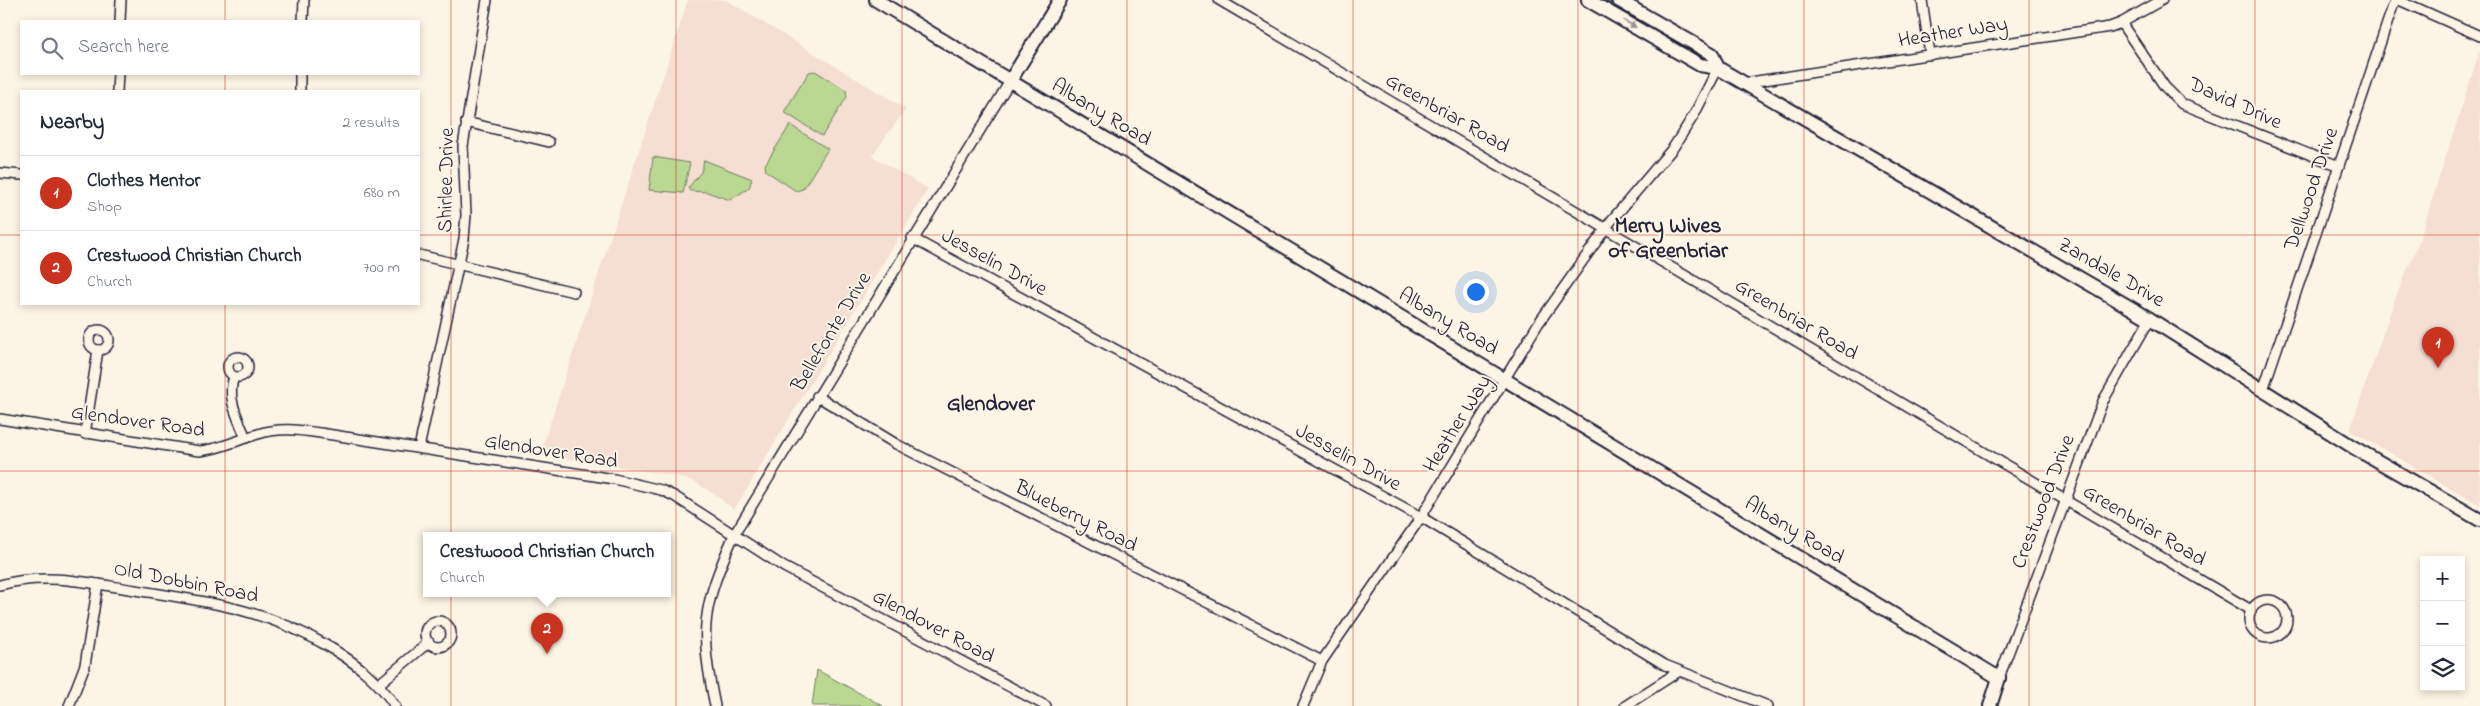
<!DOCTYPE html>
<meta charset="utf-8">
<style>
:root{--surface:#fff;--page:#f2f2f3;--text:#1f2937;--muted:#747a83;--line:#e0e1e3;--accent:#c8321e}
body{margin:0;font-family:"Indie Flower",sans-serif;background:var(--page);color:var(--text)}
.controls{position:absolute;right:15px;bottom:15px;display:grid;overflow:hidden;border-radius:0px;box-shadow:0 2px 8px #0003}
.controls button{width:45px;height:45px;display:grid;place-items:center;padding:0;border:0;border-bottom:1px solid var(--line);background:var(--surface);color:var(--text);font:25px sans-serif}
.you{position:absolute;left:1475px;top:291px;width:18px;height:18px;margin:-12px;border:4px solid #fff;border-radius:50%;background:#1a73e8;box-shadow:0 0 0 8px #1a73e833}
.badge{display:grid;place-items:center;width:32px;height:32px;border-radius:50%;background:var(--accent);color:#fff;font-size:16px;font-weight:700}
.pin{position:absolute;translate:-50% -41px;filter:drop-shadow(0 1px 2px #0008)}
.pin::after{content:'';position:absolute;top:26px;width:18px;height:15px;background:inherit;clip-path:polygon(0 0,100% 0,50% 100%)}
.popup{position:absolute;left:423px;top:532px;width:248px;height:65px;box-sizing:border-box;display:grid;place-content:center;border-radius:0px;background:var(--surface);filter:drop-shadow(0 1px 4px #0005);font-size:16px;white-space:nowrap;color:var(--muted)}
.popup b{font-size:19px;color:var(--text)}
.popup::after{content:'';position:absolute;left:50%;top:100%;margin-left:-10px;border:10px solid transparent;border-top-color:var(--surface)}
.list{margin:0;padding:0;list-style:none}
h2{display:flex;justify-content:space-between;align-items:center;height:65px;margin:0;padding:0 20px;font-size:21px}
h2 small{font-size:16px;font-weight:400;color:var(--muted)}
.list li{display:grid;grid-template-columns:32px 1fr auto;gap:15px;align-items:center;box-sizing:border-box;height:75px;padding:0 20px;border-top:1px solid var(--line)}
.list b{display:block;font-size:19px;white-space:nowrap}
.list p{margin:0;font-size:16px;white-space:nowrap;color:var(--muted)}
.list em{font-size:16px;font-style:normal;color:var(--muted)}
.icon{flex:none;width:28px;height:28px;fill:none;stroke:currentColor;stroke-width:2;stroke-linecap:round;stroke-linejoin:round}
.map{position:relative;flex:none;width:2480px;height:706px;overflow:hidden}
.search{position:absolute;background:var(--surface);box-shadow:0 2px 8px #0003;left:20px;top:20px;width:400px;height:55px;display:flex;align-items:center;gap:12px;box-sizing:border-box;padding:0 18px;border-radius:0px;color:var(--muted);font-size:19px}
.panel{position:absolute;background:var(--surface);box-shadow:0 2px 8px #0003;left:20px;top:90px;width:400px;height:215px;border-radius:0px}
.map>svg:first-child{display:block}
</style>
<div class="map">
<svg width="2480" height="706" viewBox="0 0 2480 706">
<rect width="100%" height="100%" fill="#fcf5e5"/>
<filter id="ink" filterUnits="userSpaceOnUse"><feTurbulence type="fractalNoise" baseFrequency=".02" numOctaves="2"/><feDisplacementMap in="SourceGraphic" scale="10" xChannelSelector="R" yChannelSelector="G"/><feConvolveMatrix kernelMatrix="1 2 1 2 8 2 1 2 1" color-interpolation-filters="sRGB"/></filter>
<g filter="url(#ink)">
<g fill="#f5ded2">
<path d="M 688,0 L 726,0 L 906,109 L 872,156 L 928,189 L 734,510 L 717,496 L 695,482 L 676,476 L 540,454 Z"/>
<path d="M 2480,50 L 2480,505 L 2350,430 L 2395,299 L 2417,247 Z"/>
</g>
<g fill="#bad891" stroke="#6e7d66">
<path d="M 815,71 L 846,90 L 847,97 L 822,136 L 784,112 L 809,72 Z"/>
<path d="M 790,125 L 828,149 L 803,189 L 796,191 L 766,171 L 765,165 Z"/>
<path d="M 653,157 L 690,163 L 683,193 L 649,190 Z"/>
<path d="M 704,160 L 752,179 L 749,188 L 730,200 L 707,192 L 690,191 L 688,188 L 701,172 Z"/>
<path d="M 817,670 L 883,706 L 812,706 Z"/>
</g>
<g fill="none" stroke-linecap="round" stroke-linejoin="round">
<path stroke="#638ca8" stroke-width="3" d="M 1605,0 L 1705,59"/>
<defs>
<g id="street">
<path d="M 1219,0 L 2251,610"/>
<path d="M 1922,0 L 1930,55"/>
<path d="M 2399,0 L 2480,36"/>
<path d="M 120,21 L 121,0"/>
<path d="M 303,21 L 304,0"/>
<path d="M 2121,23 L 2165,87 L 2182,104 L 2339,166"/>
<path d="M 1744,83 L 2110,27 L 2121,23 L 2162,0"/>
<path d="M 117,91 L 118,74"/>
<path d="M 300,91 L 300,74"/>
<path d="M 466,122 L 549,142"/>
<path d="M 0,173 L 21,175"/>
<path d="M 912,238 L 1421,517 L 1665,665 L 1768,706"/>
<path d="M 419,255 L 574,292"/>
<circle cx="99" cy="340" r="10"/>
<circle cx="238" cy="367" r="10"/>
<path d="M 234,377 C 226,398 238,418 246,438"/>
<path d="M 2263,390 L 2395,0"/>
<path d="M 817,396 L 896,444 L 1322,661"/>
<path d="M 0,419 L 199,451 C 221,449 237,440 258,434 C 279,427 299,430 320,433 L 614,479 L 661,490 L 674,496 L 784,567 L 1046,706"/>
<path d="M 85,434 L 98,350"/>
<path d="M 419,448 L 464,239 L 466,215 L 463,146 L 487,0"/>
<path d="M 0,585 C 46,572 89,583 135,590 C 209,602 266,609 331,648 C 357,664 378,680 395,706"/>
<circle cx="2268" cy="619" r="19"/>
<circle cx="438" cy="634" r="13"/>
<path d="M 1999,678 L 2103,401 L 2150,319"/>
<path d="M 379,684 L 429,642"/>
<path d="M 69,706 L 85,665 L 98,584"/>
<path d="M 715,706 C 699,628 702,608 734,535 L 1010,81"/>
<path d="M 1303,706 L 1322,661 L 1421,517 L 1538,324 L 1611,221 L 1673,148 L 1694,115 L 1718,68"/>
<path d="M 1625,706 L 1678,672"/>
</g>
<g id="secondary">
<path d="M 876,0 L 1999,678 L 1990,706"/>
<path d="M 1588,0 L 1700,65 L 1718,68 L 2150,319 L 2353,447 L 2480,520"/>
<path d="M 1618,0 L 1712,54 L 1718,68"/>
<path d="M 1010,81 L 1060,0"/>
</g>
</defs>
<use href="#street" stroke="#22223b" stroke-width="12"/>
<use href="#secondary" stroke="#22223b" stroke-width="16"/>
<use href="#street" stroke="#fcf5e5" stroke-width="9"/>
<use href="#secondary" stroke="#fcf5e5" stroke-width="12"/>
</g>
<defs><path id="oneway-solid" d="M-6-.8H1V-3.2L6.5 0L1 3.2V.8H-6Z" transform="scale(1.25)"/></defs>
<use fill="#9a9698" href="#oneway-solid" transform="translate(1630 24) rotate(30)"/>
</g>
<path fill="none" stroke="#c8321e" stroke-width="1" stroke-opacity="0.55" d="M 225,0 L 225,21M 451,0 L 451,706M 676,0 L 676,706M 902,0 L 902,706M 1127,0 L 1127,706M 1353,0 L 1353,706M 1578,0 L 1578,706M 1804,0 L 1804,706M 2029,0 L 2029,706M 2255,0 L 2255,706M 225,74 L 225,91M 0,235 L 21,235M 419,235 L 2480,235M 225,304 L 225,706M 0,471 L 2480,471"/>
<g text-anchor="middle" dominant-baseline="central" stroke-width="4" stroke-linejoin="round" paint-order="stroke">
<g font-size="21" fill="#22223b" stroke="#fcf5e5">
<text transform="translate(1953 33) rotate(-9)">Heather Way</text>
<text transform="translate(2235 104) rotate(24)">David Drive</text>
<text transform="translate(1101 113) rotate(31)">Albany Road</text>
<text transform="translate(1447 114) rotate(30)">Greenbriar Road</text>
<text transform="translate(447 180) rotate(-89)">Shirlee Drive</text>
<text transform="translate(2312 189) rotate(-71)">Dellwood Drive</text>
<text transform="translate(994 263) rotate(29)">Jesselin Drive</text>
<text transform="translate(2111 273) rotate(30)">Zandale Drive</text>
<text transform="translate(1796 320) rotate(31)">Greenbriar Road</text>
<text transform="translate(1448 322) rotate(31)">Albany Road</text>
<text transform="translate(832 332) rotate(-59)">Bellefonte Drive</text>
<text transform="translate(138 422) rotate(8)">Glendover Road</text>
<text transform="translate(1458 424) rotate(-58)">Heather Way</text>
<text transform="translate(551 452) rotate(9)">Glendover Road</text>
<text transform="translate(1348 458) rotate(29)">Jesselin Drive</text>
<text transform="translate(2044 502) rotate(-69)">Crestwood Drive</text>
<text transform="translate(1076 517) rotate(27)">Blueberry Road</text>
<text transform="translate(2144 526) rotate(31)">Greenbriar Road</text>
<text transform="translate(1794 531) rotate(31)">Albany Road</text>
<text transform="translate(186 583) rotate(11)">Old Dobbin Road</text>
<text transform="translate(933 627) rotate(28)">Glendover Road</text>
</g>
<g font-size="22" font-weight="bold" fill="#22223b" stroke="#fcf5e5">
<text x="1668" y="227">Merry Wives<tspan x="1668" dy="25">of Greenbriar</tspan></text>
<text x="991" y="405">Glendover</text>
</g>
</g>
</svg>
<div class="controls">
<button>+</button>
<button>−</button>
<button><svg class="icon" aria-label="layers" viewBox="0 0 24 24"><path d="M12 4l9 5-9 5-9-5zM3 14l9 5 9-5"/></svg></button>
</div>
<div class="you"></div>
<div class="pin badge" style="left:2438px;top:368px">1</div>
<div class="pin badge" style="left:547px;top:654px">2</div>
<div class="popup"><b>Crestwood Christian Church</b>Church</div>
<div class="search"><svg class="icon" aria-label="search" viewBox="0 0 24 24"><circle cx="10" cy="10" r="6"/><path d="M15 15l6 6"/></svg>Search here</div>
<section class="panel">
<h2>Nearby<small>2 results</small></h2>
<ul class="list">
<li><span class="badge">1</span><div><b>Clothes Mentor</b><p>Shop</p></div><em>680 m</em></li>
<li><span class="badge">2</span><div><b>Crestwood Christian Church</b><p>Church</p></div><em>700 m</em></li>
</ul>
</section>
</div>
